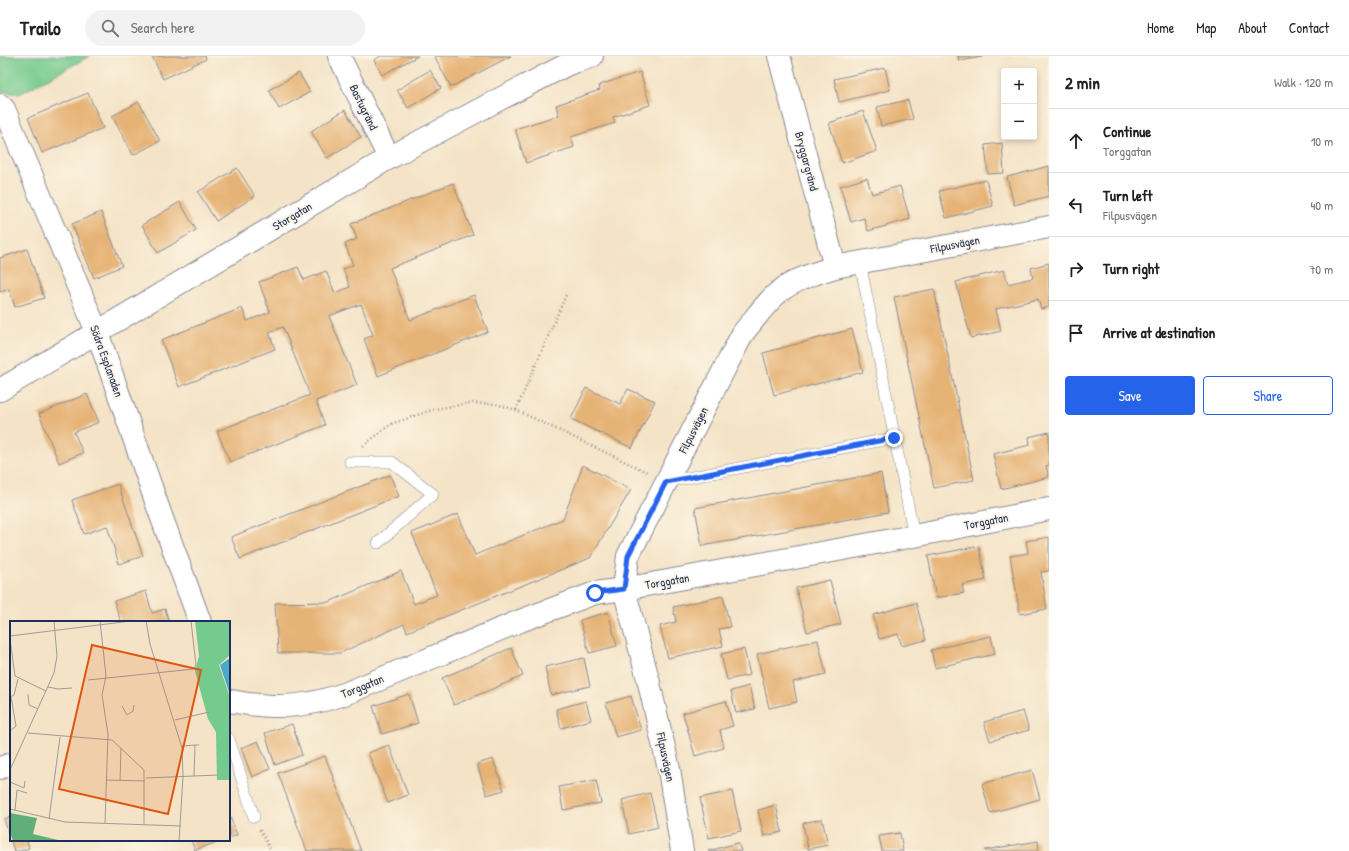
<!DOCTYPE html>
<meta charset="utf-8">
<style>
:root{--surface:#fff;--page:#f2f2f2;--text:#202124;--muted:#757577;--line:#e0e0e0;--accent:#2563eb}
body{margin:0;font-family:"Patrick Hand",sans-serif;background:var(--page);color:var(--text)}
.controls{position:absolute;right:12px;top:12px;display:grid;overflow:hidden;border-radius:4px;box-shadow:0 2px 6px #0003}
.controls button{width:36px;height:36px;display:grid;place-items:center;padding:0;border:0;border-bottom:1px solid var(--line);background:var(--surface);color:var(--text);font:20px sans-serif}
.stop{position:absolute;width:12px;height:12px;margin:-9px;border:3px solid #2563eb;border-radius:50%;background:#fff}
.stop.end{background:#2563eb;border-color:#fff;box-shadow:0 1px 4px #0008}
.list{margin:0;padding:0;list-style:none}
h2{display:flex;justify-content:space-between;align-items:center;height:52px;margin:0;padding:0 16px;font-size:17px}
h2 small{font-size:13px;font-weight:400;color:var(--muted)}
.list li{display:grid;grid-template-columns:26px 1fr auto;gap:12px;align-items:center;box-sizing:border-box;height:64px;padding:0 16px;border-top:1px solid var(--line)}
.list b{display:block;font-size:15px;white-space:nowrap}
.list p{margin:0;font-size:13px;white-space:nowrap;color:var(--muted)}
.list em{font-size:13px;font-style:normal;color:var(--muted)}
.actions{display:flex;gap:8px;padding:12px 16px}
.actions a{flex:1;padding:9px 0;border:1px solid var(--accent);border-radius:4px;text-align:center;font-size:14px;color:var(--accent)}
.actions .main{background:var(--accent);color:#fff}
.icon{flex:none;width:22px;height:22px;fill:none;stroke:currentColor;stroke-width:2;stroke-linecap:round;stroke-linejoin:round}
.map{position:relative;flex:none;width:1049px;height:795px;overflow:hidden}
header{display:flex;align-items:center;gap:24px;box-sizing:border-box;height:56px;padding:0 20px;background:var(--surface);border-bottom:1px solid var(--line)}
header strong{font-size:19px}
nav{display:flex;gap:22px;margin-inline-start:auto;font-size:14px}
.search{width:280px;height:36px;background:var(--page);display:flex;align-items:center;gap:10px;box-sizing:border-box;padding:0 14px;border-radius:22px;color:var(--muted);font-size:15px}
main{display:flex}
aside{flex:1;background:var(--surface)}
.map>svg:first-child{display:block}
</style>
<header>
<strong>Trailo</strong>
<div class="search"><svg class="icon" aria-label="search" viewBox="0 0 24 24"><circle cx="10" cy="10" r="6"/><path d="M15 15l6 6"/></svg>Search here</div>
<nav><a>Home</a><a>Map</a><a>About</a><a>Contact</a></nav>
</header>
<main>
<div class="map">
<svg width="1049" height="795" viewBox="0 0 1049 795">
<rect width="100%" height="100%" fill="#fcf5e5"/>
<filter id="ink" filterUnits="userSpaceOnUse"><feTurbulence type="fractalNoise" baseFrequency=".025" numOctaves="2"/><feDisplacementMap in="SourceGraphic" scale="8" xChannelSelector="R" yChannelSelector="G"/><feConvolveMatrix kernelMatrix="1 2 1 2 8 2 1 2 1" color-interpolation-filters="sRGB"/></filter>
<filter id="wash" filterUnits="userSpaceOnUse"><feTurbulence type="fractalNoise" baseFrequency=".012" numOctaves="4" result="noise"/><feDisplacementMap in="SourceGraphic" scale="16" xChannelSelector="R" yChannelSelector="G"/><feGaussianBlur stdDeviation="0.9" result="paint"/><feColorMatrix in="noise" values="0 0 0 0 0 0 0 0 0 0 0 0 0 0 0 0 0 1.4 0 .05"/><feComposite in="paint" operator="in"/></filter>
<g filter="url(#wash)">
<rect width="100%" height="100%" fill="#f4e3c6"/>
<path fill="#75ca8e" stroke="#487c76" d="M 0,0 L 90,0 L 19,38 L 0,35 Z"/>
<g id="blocks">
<g fill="#e6b376">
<path d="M 152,0 L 205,0 L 206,3 L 163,23 Z"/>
<path d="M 381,0 L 418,0 L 382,19 L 374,4 Z"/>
<path d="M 437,0 L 511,0 L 451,31 L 435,1 Z"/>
<path d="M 958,0 L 982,0 L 982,1 L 959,5 Z"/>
<path d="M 885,12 L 890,34 L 839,46 L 834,23 Z"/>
<path d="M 430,14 L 441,32 L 408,52 L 397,34 Z"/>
<path d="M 640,16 L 650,49 L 613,61 L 615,67 L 571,81 L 574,91 L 526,107 L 515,73 L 559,59 L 556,49 L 600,34 L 599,29 Z"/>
<path d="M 299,17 L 310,36 L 279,53 L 269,34 Z"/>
<path d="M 88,37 L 103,72 L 42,97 L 28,62 Z"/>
<path d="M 908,44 L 913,63 L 881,70 L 877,51 Z"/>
<path d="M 139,46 L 160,85 L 133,99 L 112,60 Z"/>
<path d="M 345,54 L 361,81 L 327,102 L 311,75 Z"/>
<path d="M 863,55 L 877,95 L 842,107 L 829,67 Z"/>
<path d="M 1002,87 L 1004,117 L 988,118 L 985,89 Z"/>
<path d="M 1049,110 L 1049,140 L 1014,149 L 1007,121 Z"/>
<path d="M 237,112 L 255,140 L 216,165 L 198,136 Z"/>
<path d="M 867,122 L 872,138 L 900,130 L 910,163 L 868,175 L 864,162 L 851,166 L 840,130 Z"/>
<path d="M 986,124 L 993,150 L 946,162 L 939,135 Z"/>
<path d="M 453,127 L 473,179 L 390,212 L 410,264 L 474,239 L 488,276 L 378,320 L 364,283 L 373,279 L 361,248 L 329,260 L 357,329 L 316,345 L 325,369 L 230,406 L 217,375 L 310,339 L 283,271 L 269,276 L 275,293 L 179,331 L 161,284 L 242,252 L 247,265 L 270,256 L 259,226 L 298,211 L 304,224 L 326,215 L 335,237 L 350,231 L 343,213 L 353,209 L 345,188 L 357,183 L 351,168 Z"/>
<path d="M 180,146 L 196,174 L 158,197 L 142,169 Z"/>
<path d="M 101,156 L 122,210 L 94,222 L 72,168 Z"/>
<path d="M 27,193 L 44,242 L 15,251 L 9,233 L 0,236 L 0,202 Z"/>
<path d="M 1049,207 L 1049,251 L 1041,253 L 1038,243 L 996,253 L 1001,275 L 971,282 L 956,226 L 1004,214 L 1008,228 L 1033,222 L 1031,212 Z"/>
<path d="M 934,233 L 974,424 L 934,432 L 894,241 Z"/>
<path d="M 852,273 L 863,316 L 774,339 L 763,297 Z"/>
<path d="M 586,332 L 620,348 L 628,333 L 655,345 L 632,392 L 571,363 Z"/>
<path d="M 87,338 L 99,366 L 74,376 L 83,397 L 59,407 L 39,358 Z"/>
<path d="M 1049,376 L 1049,409 L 1046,410 L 1049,421 L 1001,433 L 993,398 L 1030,389 L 1029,381 Z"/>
<path d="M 583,409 L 631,434 L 590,502 L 407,576 L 404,568 L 340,597 L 278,597 L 275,547 L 329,546 L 401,515 L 414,548 L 437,539 L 412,477 L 458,458 L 475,499 L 563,463 Z"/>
<path d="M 881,417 L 888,456 L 702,490 L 695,452 Z"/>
<path d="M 390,419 L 399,440 L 240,503 L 231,481 Z"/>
<path d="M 118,428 L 143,500 L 119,508 L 107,470 L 84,478 L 72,444 Z"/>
<path d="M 1049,481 L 1049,515 L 1041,516 L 1047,553 L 1020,558 L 1010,500 L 1028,497 L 1026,485 Z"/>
<path d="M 979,490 L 986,524 L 962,529 L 964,537 L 936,542 L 928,500 Z"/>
<path d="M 830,524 L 841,568 L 807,576 L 796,532 Z"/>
<path d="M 146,535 L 152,557 L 165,553 L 169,566 L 121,566 L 114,545 Z"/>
<path d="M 723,540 L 730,571 L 719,573 L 723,590 L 668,602 L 660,570 L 676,566 L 673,551 Z"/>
<path d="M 916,547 L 926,584 L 902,590 L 898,578 L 879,583 L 873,559 Z"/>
<path d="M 608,556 L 617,590 L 589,597 L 580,564 Z"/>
<path d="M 991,580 L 995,598 L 935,612 L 931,594 Z"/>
<path d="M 818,584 L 826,618 L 793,626 L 797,646 L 769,652 L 757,598 Z"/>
<path d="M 511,592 L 523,620 L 454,649 L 442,622 Z"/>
<path d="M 744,593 L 750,619 L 727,624 L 721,598 Z"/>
<path d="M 584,602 L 590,630 L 551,639 L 545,611 Z"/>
<path d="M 749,630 L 755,653 L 736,657 L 731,635 Z"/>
<path d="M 409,638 L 418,667 L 382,678 L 373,650 Z"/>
<path d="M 631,640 L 641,674 L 616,681 L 606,647 Z"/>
<path d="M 586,645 L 591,664 L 561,672 L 556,653 Z"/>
<path d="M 726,645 L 733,670 L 720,674 L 724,692 L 695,700 L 683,657 Z"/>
<path d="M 1023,655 L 1029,674 L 990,685 L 984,666 Z"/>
<path d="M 292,668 L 302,699 L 275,709 L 265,677 Z"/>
<path d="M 258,685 L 270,713 L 252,721 L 241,692 Z"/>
<path d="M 389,689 L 408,739 L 388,747 L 368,697 Z"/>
<path d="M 325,700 L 361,795 L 307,795 L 278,717 Z"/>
<path d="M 493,703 L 504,734 L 487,739 L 477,708 Z"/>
<path d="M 1032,714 L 1040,743 L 990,757 L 982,728 Z"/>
<path d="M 596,724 L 601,747 L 563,754 L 559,731 Z"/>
<path d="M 732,735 L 741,775 L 709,782 L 700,742 Z"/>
<path d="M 650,737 L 658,771 L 629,778 L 622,744 Z"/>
<path d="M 776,749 L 782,776 L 764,780 L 758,754 Z"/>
<path d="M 229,758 L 237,779 L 229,782 Z"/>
<path d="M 11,761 L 11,784 L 27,784 L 29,792 L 20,795 L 14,795 L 4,763 Z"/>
<path d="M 822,763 L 828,789 L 808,793 L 803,767 Z"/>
<path d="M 900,777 L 903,795 L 882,795 L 879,780 Z"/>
<path d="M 191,784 L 223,784 L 195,794 Z"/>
<path d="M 1038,785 L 1039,795 L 985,795 L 985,794 Z"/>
<path d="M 738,787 L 741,795 L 708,795 Z"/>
</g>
</g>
</g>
<g filter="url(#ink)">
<use href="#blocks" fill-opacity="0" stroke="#888992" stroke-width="1"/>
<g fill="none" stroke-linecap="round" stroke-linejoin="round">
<defs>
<g id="lane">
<path d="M 860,206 L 914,480"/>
<path d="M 350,406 L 392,406 L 433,438 L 378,487"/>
<path d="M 666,426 L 894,382"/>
<path d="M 229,683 L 254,761"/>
</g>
<g id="street">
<path d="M 339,0 L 389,102"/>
<path d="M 779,0 L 835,211"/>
<path d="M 0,49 L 4,53 L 97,276 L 159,454 L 200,566"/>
<path d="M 0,334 L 389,102 L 496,45 L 568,8 L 592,0"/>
<path d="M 229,645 C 243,647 258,650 273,650 C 297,651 324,645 347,637 L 520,565 L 595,537 L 624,533 L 914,480 L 1049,453"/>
<path d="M 0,712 L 11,708"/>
<path d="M 682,795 L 669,713 L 648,623 L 624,533 L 628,500 L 743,277 C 755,263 765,247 780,235 C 796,223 816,217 835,211 L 1049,171"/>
</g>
</defs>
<use href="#lane" stroke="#888992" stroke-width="12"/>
<use href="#street" stroke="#888992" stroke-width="24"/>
<g stroke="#888992" stroke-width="2.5" stroke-dasharray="1 3" stroke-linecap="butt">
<path d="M 516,354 L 566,239"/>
<path d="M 363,390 L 391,368 L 435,353 L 471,347 L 496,348 L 516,354 L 647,416"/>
<path d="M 260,774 L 271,795"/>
</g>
<use href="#lane" stroke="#fff" stroke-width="11"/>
<use href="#street" stroke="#fff" stroke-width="22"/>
</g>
</g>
<g fill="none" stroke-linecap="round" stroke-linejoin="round" filter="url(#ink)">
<path stroke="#2563eb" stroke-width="5" d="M 595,537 L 624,533 L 628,500 L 666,426 L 894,382"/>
</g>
<g text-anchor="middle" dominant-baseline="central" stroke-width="3.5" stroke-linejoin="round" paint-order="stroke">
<g font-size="12" fill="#1b2f5e" stroke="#fcf5e5">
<text transform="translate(364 51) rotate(64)">Bastugränd</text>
<text transform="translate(807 105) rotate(75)">Bryggargränd</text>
<text transform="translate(292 160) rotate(-31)">Storgatan</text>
<text transform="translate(955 188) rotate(-11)">Filpusvägen</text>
<text transform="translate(107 305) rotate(70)">Södra Esplanaden</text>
<text transform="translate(693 374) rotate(-63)">Filpusvägen</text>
<text transform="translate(986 465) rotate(-11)">Torggatan</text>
<text transform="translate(667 525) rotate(-10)">Torggatan</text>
<text transform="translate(362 630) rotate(-22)">Torggatan</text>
<text transform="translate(666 701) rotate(78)">Filpusvägen</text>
</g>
</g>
<g transform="translate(10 565)">
<rect width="220" height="220" fill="#f4e3c6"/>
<path d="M 185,0 L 220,0 L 220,34 L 209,44 L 220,76 L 220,159 L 207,159 L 206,111 L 198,98 L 185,50 L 189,35 Z" fill="#75ca8e"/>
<path d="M 0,192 L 27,197 L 23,213 L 52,220 L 3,220 L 0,211 Z" fill="#60ae79"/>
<path d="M 220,37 L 220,74 L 210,44 Z" fill="#4baac9"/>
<path fill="none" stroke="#9d9b9c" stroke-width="1" d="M 90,0 L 96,55 L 92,74 L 98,113 L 95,202M 136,0 L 140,23 L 172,127 L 173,156 L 169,220M 0,15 L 121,0M 0,18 L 5,55 L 36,70M 78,59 L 184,48 L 186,44 L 181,0M 38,66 L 48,68 L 62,67M 18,73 L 19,84 L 28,88M 0,76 L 4,74 L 8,58M 112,85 L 117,94 L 123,90 L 124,84M 165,99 L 199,91M 0,110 L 6,105 L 1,76M 18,112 L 102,119 L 134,149 L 134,204M 172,125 L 185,124M 0,149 L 44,52 L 47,35 L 44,0M 184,155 L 185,124 L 189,124M 136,157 L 208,154M 96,159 L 135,160M 110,159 L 111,127M 0,161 L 14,167 L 15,160M 0,188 L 55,201 L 171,205M 5,189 L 7,169 L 17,172M 39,198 L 50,116"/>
<path fill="#de5710" fill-opacity="0.15" stroke="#de5710" stroke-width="2" d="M 82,24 L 191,49 L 158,193 L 49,168 Z"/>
<rect width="220" height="220" fill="none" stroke="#1b2f5e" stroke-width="2"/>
</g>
</svg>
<div class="controls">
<button>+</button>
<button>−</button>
</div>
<div class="stop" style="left:595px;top:537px"></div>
<div class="stop end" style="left:894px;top:382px"></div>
</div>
<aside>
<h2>2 min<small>Walk · 120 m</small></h2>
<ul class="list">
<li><svg class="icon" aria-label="ahead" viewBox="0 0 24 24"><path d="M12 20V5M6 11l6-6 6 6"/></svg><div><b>Continue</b><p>Torggatan</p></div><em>10 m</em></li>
<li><svg class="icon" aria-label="left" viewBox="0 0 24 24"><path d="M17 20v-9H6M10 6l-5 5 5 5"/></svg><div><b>Turn left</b><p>Filpusvägen</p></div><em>40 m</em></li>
<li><svg class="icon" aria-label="right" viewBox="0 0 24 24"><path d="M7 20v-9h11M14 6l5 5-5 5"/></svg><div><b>Turn right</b></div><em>70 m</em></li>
<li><svg class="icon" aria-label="arrive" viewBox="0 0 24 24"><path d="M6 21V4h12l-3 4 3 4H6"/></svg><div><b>Arrive at destination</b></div></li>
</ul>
<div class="actions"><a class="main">Save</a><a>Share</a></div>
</aside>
</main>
